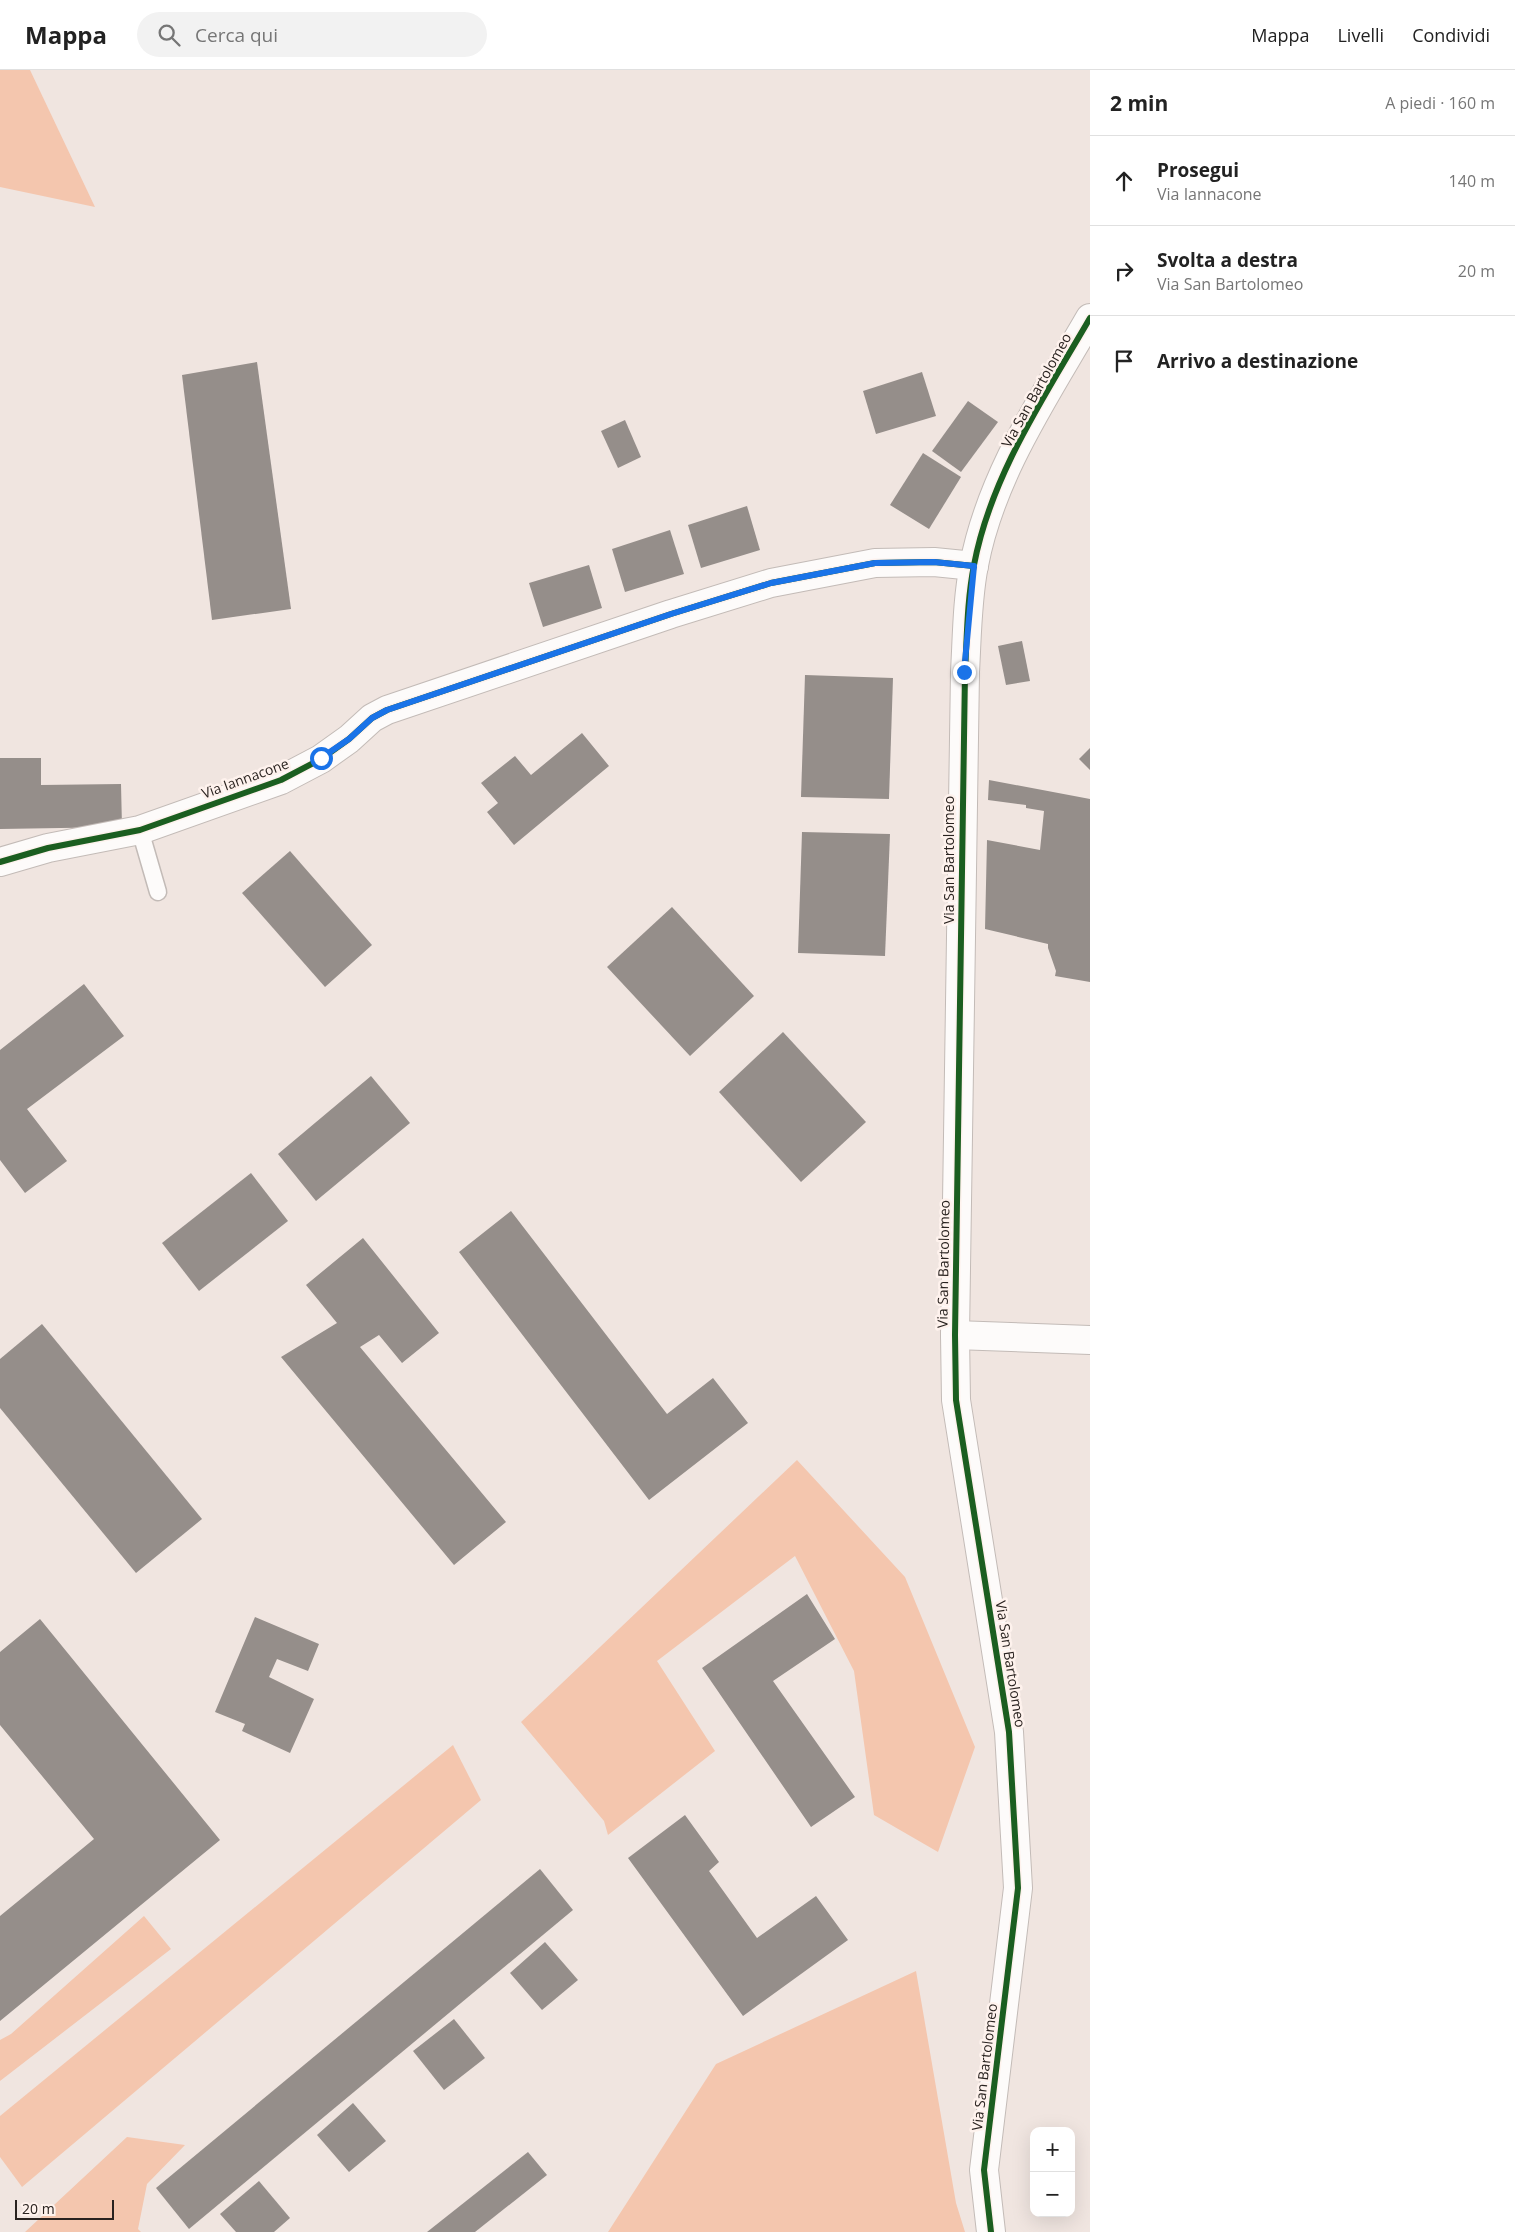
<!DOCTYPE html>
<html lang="it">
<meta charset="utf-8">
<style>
:root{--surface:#fff;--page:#f2f2f2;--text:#222;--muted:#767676;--line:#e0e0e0}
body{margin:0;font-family:"Open Sans",sans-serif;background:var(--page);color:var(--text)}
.controls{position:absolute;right:15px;bottom:15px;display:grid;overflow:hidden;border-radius:10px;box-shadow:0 5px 20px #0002}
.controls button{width:45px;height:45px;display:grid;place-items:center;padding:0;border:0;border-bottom:1px solid var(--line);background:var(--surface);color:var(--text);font:25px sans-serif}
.scale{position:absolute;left:15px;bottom:12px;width:99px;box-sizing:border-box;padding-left:5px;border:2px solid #29221f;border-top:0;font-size:14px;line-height:18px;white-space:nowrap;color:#29221f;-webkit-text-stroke:4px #fef2ed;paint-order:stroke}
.stop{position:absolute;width:15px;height:15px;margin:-11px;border:4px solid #1a73e8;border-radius:50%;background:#fff}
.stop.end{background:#1a73e8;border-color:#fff;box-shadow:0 1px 5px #0008}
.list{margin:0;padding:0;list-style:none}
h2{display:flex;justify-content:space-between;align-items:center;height:65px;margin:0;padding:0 20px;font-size:21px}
h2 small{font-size:16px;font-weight:400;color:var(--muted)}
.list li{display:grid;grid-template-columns:32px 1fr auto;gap:15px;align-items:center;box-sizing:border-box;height:90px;padding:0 20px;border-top:1px solid var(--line)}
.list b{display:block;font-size:19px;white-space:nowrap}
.list p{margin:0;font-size:16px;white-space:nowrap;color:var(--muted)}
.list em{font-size:16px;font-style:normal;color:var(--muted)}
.icon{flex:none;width:28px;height:28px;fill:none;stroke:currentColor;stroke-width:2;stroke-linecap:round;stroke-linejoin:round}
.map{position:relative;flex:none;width:1090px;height:2162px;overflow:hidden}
header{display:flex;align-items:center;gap:30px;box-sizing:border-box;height:70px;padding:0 25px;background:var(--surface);border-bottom:1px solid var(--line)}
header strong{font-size:24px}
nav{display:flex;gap:28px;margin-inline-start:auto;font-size:18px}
.search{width:350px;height:45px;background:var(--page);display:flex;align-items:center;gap:12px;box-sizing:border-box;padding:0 18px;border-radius:28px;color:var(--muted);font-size:19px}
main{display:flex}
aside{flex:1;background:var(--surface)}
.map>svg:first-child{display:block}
</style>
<header>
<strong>Mappa</strong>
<div class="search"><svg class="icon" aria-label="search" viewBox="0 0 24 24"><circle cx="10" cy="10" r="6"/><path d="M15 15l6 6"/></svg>Cerca qui</div>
<nav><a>Mappa</a><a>Livelli</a><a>Condividi</a></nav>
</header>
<main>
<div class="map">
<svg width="1090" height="2162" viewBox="0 0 1090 2162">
<rect width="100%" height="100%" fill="#f0e5e0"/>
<g fill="#f4c6ae">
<path d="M 0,0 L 30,0 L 95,137 L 0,117 Z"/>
<path d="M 797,1390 L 905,1507 L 975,1677 L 938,1782 L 874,1745 L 854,1601 L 795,1486 L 657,1591 L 715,1681 L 608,1765 L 604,1751 L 521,1652 Z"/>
<path d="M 453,1675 L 481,1730 L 22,2117 L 0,2087 L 0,2046 Z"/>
<path d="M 144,1846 L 171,1879 L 0,2011 L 0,1970 L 11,1964 Z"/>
<path d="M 916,1901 L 956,2133 L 965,2162 L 608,2162 L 716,1994 Z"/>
<path d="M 127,2067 L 185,2075 L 147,2114 L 138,2159 L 141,2162 L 25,2162 Z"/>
</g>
<g fill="#958e8a">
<path d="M 257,292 L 291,539 L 212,550 L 182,305 Z"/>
<path d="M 922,302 L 936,346 L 876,364 L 863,321 Z"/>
<path d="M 968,331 L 998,352 L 961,402 L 932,381 Z"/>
<path d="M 625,350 L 641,387 L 618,398 L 601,361 Z"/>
<path d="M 923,383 L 961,407 L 929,459 L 890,435 Z"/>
<path d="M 747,436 L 760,480 L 701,498 L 688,455 Z"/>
<path d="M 670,460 L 684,504 L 625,522 L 612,479 Z"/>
<path d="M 589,495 L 602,538 L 543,557 L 529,513 Z"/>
<path d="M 1022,571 L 1030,611 L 1006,615 L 998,576 Z"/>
<path d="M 805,605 L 893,608 L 889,729 L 801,727 Z"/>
<path d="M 582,663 L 609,696 L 514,775 L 487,742 L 498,733 L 481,713 L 515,686 L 531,705 Z"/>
<path d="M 1090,678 L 1090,700 L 1079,689 Z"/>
<path d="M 0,688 L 41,688 L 41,715 L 121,714 L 122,757 L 0,759 Z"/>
<path d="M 989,710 L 1090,729 L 1090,912 L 1055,906 L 1056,901 L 1048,878 L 1048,874 L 985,859 L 987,770 L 1040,780 L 1044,741 L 1026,738 L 1026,735 L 988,730 Z"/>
<path d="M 802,762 L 890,764 L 885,886 L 798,883 Z"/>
<path d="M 290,781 L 372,875 L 325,917 L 242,823 Z"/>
<path d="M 672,837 L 754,926 L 690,986 L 607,897 Z"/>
<path d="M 84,914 L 124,966 L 27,1039 L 67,1091 L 25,1123 L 0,1090 L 0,980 Z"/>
<path d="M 783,962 L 866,1052 L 801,1112 L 719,1022 Z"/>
<path d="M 371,1006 L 410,1053 L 316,1131 L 278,1084 Z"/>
<path d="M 251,1103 L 288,1151 L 199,1221 L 162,1173 Z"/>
<path d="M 511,1141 L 667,1344 L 713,1308 L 748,1353 L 649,1430 L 459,1182 Z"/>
<path d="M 363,1168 L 439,1263 L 402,1293 L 379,1265 L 360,1277 L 506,1452 L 454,1495 L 281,1287 L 337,1253 L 306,1215 Z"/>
<path d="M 42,1254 L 202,1449 L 136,1503 L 0,1338 L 0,1289 Z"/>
<path d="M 807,1524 L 835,1569 L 773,1611 L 855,1727 L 811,1757 L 702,1598 Z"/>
<path d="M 255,1547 L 319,1574 L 308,1601 L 277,1589 L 269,1607 L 314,1629 L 290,1683 L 242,1661 L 245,1654 L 215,1642 Z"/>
<path d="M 40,1549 L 220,1770 L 0,1951 L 0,1846 L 94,1769 L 0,1655 L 0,1582 Z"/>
<path d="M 685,1745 L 719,1792 L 709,1801 L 757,1868 L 816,1826 L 848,1870 L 743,1946 L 628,1788 Z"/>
<path d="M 540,1799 L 573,1840 L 189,2159 L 156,2118 Z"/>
<path d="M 545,1872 L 578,1910 L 542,1940 L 510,1903 Z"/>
<path d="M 454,1949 L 485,1988 L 444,2020 L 413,1981 Z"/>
<path d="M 353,2033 L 386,2071 L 349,2102 L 317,2065 Z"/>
<path d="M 528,2082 L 547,2105 L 475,2162 L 427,2162 Z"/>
<path d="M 259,2111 L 290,2148 L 274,2162 L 236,2162 L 220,2144 Z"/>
</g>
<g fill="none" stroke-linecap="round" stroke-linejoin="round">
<defs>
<path id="service" d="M 140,760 L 158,822"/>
<g id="minor">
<path d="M 0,792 L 48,778 L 140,760 L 281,710 L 321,689 L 349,669 L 372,648 L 387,640 L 671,544 L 771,513 L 875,493 L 934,492 L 974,496"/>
<path d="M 955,1265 L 1090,1270"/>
<path d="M 991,2162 L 984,2100 L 1018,1818 L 1009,1662 L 956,1330 L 955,1265 L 965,602 C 967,567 967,530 974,495 C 991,405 1045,326 1090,248"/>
</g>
</defs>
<use href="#service" stroke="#c3bbb7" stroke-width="19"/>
<use href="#minor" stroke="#c3bbb7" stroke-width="30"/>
<use href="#service" stroke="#fdfbfa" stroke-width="16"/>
<use href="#minor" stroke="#fdfbfa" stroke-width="28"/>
<defs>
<g id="cycleway">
<path d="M 0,792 L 48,778 L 140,760 L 281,710 L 321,689 L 349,669 L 372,648 L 387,640 L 671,544 L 771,513 L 875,493 L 934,492 L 974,496"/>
<path d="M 991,2162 L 984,2100 L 1018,1818 L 1009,1662 L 956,1330 L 955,1265 L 965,602 C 967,567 967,530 974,495 C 991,405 1045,326 1090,248"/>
</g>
</defs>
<use href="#cycleway" stroke="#fef2ed" stroke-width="9"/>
<use href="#cycleway" stroke="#1b5e20" stroke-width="6"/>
</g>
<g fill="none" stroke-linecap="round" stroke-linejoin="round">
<path stroke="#1a73e8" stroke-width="6" d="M 321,688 L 349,669 L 372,648 L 387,640 L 671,544 L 771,513 L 875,493 L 934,492 L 974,496 L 964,602"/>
</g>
<g text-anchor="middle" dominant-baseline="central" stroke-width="5" stroke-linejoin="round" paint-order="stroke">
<g font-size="14" fill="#29221f" stroke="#fef2ed">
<text transform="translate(1036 320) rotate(-61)">Via San Bartolomeo</text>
<text transform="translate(245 708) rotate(-20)">Via Iannacone</text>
<text transform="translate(948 790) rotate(-90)">Via San Bartolomeo</text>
<text transform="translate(943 1194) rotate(-89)">Via San Bartolomeo</text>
<text transform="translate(1011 1594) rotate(81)">Via San Bartolomeo</text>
<text transform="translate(984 1997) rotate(-83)">Via San Bartolomeo</text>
</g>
</g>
</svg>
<div class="controls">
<button>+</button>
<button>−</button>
</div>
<div class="scale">20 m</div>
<div class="stop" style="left:321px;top:688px"></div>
<div class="stop end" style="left:964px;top:602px"></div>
</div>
<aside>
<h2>2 min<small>A piedi · 160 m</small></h2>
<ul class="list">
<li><svg class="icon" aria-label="ahead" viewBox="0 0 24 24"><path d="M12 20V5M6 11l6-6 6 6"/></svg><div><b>Prosegui</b><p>Via Iannacone</p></div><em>140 m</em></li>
<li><svg class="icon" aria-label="right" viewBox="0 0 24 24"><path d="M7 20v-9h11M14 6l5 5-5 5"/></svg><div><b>Svolta a destra</b><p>Via San Bartolomeo</p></div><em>20 m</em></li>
<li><svg class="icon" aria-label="arrive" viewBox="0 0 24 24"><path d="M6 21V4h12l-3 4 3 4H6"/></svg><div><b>Arrivo a destinazione</b></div></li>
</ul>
</aside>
</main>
